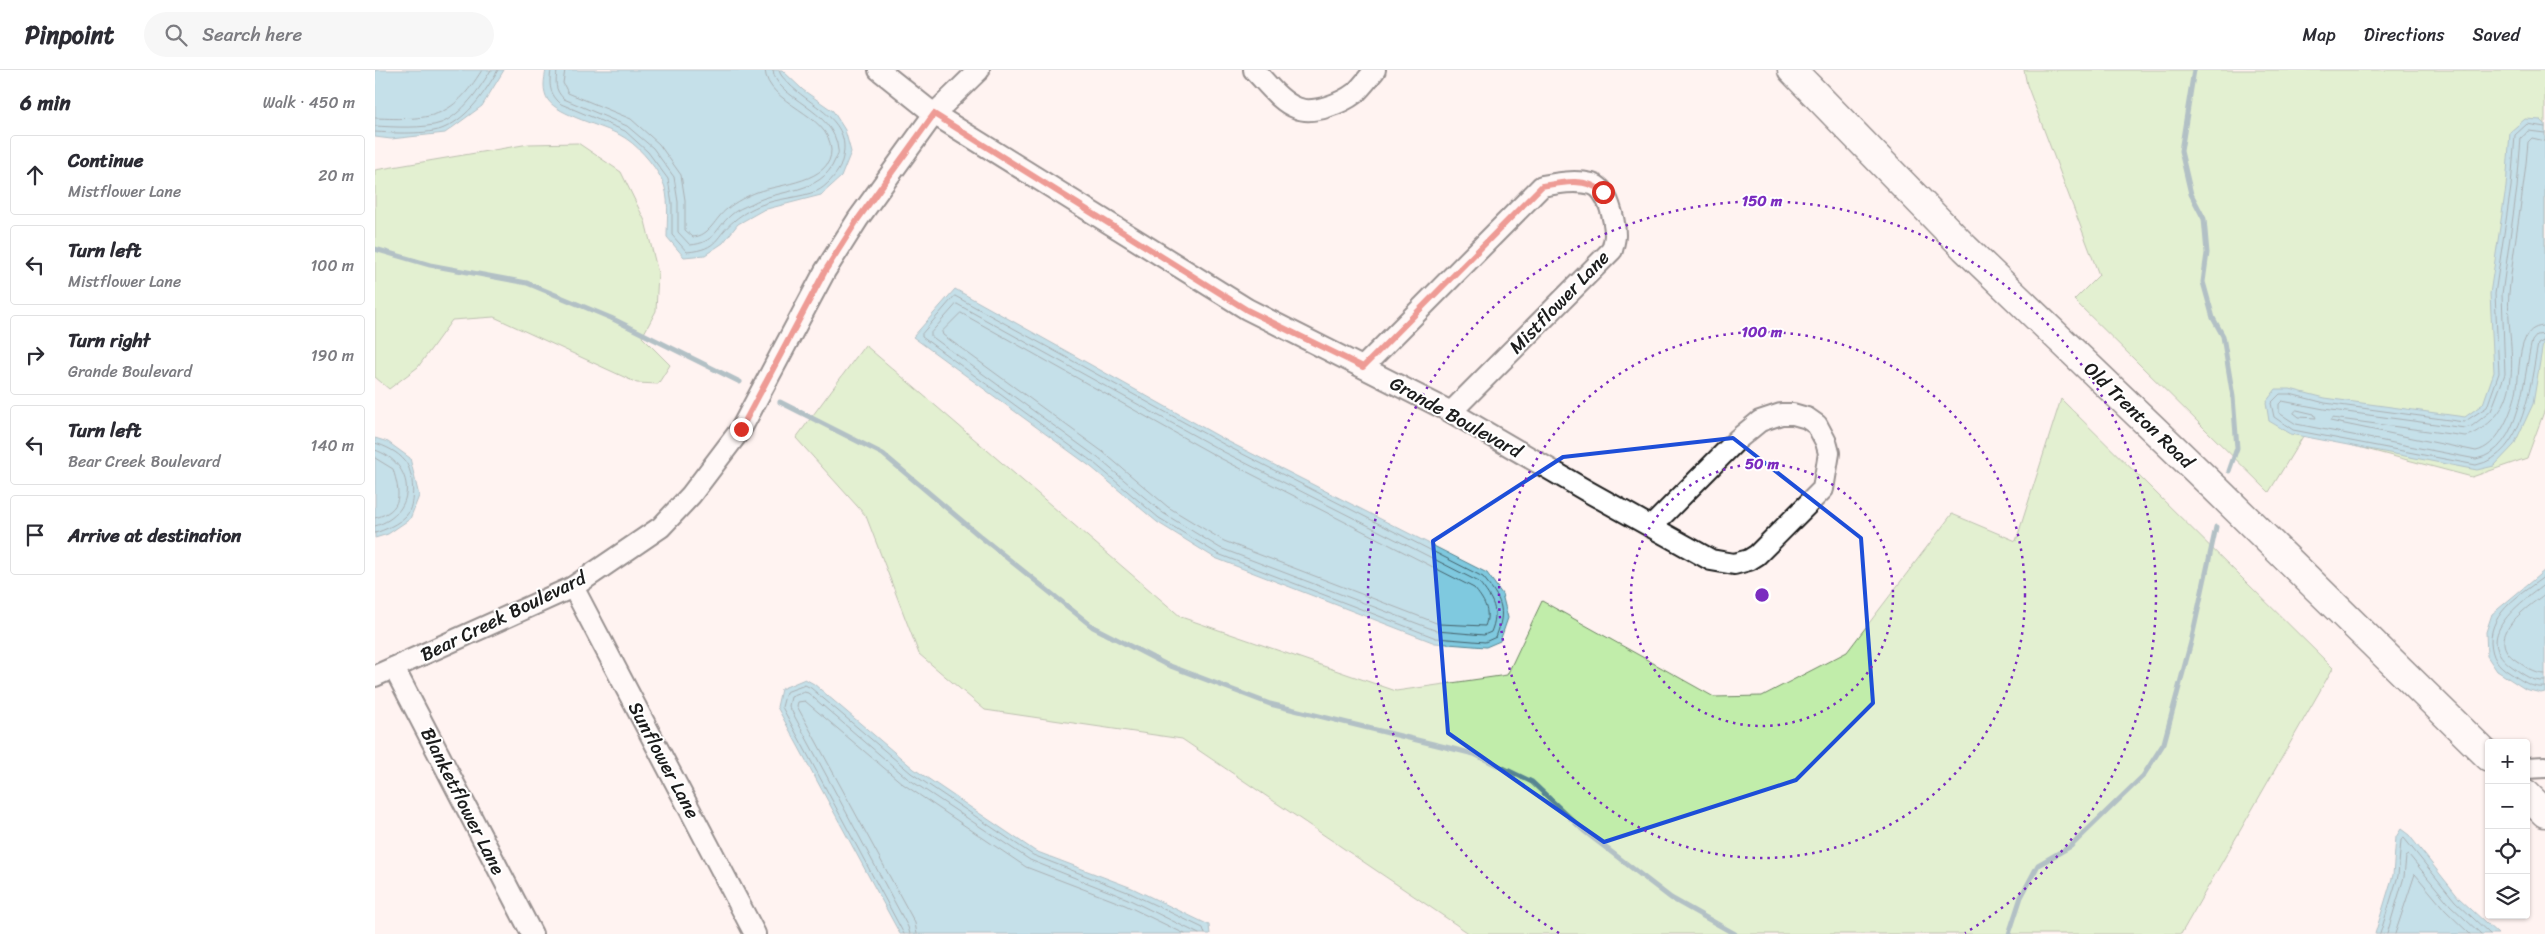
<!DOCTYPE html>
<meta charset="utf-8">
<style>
:root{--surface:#fff;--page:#f7f7f7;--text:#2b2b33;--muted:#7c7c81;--line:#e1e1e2}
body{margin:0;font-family:Sriracha,sans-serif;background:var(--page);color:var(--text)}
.controls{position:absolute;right:15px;bottom:15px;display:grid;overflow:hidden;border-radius:5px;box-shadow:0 1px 4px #0004}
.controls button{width:45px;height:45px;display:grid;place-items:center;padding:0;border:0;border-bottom:1px solid var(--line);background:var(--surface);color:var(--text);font:25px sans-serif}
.stop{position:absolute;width:15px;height:15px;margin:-11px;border:4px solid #d93025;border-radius:50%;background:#fff}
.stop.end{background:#d93025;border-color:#fff;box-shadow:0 1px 5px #0008}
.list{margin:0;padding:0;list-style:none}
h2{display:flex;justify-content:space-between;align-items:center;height:65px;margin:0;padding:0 20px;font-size:21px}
h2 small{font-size:16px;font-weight:400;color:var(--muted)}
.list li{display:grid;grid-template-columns:32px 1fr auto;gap:15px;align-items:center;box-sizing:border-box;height:80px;margin:0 10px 10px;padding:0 10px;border:1px solid var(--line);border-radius:5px}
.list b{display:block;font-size:19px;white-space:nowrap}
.list p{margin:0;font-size:16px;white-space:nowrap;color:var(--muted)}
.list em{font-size:16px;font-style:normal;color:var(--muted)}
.icon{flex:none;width:28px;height:28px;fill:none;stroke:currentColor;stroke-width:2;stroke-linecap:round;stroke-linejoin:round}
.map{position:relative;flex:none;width:2170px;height:864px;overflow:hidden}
header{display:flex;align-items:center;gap:30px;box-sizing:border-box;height:70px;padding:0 25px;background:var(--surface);border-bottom:1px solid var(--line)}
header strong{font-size:24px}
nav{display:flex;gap:28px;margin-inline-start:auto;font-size:18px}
.search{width:350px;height:45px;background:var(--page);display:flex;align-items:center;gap:12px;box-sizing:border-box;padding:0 18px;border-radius:28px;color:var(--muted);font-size:19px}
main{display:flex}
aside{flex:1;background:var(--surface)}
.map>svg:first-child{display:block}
</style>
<header>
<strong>Pinpoint</strong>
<div class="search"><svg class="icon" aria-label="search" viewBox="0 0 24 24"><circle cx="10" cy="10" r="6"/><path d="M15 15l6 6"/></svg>Search here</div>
<nav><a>Map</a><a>Directions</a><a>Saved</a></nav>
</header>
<main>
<aside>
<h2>6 min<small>Walk · 450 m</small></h2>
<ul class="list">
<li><svg class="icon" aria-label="ahead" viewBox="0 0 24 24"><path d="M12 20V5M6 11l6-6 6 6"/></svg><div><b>Continue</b><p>Mistflower Lane</p></div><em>20 m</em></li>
<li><svg class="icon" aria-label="left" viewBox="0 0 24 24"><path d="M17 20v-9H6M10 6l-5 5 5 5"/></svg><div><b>Turn left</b><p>Mistflower Lane</p></div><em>100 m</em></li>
<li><svg class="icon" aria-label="right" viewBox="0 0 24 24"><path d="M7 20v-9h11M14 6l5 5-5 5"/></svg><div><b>Turn right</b><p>Grande Boulevard</p></div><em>190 m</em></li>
<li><svg class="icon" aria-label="left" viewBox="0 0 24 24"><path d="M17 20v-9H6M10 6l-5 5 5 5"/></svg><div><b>Turn left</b><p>Bear Creek Boulevard</p></div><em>140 m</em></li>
<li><svg class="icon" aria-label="arrive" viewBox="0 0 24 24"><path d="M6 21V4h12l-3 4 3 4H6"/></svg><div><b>Arrive at destination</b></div></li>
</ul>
</aside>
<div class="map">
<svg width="2170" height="864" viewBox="0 0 2170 864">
<rect width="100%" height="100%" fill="#fff3f1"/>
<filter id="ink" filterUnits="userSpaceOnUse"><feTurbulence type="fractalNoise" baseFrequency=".02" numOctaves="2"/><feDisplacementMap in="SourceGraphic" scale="10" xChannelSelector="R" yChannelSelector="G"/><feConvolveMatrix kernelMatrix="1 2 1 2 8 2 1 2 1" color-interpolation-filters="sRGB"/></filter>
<g filter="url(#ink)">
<g fill="#c1edaa" stroke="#6e8463">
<path d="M 1649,0 L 2170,0 L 2170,339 L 2152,388 L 2097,407 L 1930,363 L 1894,422 L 1699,230 L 1724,205 L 1652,15 Z"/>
<path d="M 203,73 L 246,102 L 270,151 L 283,203 L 281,241 L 267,267 L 295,295 L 283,314 L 262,313 L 119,247 L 77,250 L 43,297 L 14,319 L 0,307 L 0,100 L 154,74 Z"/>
<path d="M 490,275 L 806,547 L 1021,621 L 1132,605 L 1167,531 L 1339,627 L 1387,626 L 1472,582 L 1577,444 L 1641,471 L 1686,329 L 1958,598 L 1806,864 L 1095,864 L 807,669 L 610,640 L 544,584 L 491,446 L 421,368 Z"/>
</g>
<g fill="#7fc9df" stroke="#578491">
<path d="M 0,0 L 129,0 L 107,36 L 70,63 L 16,69 L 0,67 Z"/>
<path d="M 171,0 L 407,0 L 428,20 L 458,41 L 470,60 L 476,82 L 466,107 L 446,125 L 388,140 L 363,154 L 348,173 L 330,185 L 309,187 L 292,167 C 292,150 295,125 287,110 C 279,94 261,73 245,65 C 228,56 183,45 173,30 C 167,20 169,10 171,0 Z"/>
<path d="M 2150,49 L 2166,50 L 2170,54 L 2170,261 L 2158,334 L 2139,375 L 2119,396 L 2102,400 L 1916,364 L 1894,351 L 1891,332 L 1901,319 L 1915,319 L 1950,328 L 2090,347 L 2108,334 L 2119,302 L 2115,224 L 2131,117 L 2135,62 Z"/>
<path d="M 580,219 L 854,372 L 1112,503 L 1127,524 L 1133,548 L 1125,571 L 1111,577 L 1060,573 L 840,488 L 782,452 L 716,397 L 538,267 Z"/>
<path d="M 0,368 L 13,372 L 35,388 L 44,426 L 35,449 L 13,464 L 0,468 Z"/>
<path d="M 2170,500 L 2170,622 L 2166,623 L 2150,619 L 2122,601 L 2112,586 L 2111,562 L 2117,544 Z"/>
<path d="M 430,609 L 439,614 L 539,699 L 660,781 L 757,818 L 834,855 L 835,864 L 525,864 L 402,637 L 406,619 Z"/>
<path d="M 2026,759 L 2034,765 L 2084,828 L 2123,864 L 2000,864 L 2018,805 L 2021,767 Z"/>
</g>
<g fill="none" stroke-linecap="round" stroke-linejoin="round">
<g stroke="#44616a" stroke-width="1">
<path d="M 176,0 C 174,15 174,23 186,34 L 250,61 L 273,82 L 293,109 L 297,133 L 297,165 L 312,182 C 345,179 339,167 360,150 C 367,144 378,138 386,135 C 404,128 424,128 442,121 C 451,117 461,105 465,97 C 482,52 441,40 415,15 C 411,10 405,6 404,0"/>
<path d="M 182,0 C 181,13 179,19 189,29 L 252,56 L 278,78 L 299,107 L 303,132 L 303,162 L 315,175 C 340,173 340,159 356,145 C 361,140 369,137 376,134 C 404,118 446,125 460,90 C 462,87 464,83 463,80 C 460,39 400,29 398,0"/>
<path d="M 190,0 L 188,13 L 193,23 L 256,49 L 284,74 L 306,105 L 310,130 L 310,160 L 318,167 C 335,166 340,148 352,139 C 360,132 372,126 382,122 C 404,114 457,112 456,80 C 455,43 392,35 390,0"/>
<path d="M 0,48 C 55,50 76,50 107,0"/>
<path d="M 0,56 C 17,57 50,59 66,53 C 87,45 105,18 116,0"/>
<path d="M 2170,57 L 2152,54 L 2140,65 L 2136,117 L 2120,224 L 2124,303 L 2112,337 L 2089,352 L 1950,333 L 1915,324 L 1905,324 L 1896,333 L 1899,347 L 1918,360 L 2101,395 C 2150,385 2155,314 2163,274 L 2170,270"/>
<path d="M 0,62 C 16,63 54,65 69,58 C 94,47 110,22 123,0"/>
<path d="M 2170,63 L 2154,61 L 2146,68 L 2142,118 L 2127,224 L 2130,304 L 2116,341 L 2097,356 L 2090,358 L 1949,339 L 1907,331 L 1904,334 L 1904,343 L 1921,354 L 2101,389 C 2147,380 2148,306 2157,271 L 2162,265 L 2170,264"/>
<path d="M 2170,71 L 2157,68 L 2153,72 C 2149,123 2139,172 2134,223 C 2130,267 2153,324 2110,356 C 2104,361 2098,365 2090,366 L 1957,348 L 1955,351 L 2101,381 C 2122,377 2135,346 2140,327 C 2145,309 2142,284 2151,267 C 2155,259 2162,256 2170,256"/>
<path d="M 580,226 L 852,376 L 1108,507 C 1126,529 1132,539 1121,567 L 1110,572 L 1061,568 L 843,484 L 784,448 L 719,393 L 547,267 L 547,264 Z"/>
<path d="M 582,234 L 849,382 L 1104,512 C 1118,530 1125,540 1116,562 L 1109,565 L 1062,561 L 845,478 L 788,443 L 723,388 L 556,266 L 556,263 Z"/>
<path d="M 586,243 L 845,388 L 1099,518 C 1109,530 1116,541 1110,556 L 1064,554 L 849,471 L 793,437 L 728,382 L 568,265 L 567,262 Z"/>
<path d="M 1922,340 L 1939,344 L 1941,348 L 1924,347 L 1919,343 Z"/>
<path d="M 0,373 C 10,376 23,382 30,391 C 39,402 41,435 31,446 C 23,454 10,460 0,463"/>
<path d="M 0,380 C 40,393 44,443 0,456"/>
<path d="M 0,388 L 18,399 C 25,423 29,440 0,448"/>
<path d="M 2170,506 C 2148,523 2115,541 2116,572 C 2117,587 2122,595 2135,603 C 2146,610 2157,619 2170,617"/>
<path d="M 2170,514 C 2145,533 2094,568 2139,598 C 2149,605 2158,612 2170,611"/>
<path d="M 2170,524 C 2151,538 2107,568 2142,591 C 2151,597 2159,604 2170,604"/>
<path d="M 529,864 L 407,637 L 411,622 L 430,615 L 436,618 L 536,703 L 658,785 L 755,823 L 828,858 L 830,864"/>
<path d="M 535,864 L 533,857 L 414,636 L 416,627 L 429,622 L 433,623 L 532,708 L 655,790 L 753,829 L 824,864"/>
<path d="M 542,864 L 540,853 L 422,636 L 423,632 L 430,631 L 528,714 L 651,797 L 750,835 L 810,864"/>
<path d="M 2005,864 L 2023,806 L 2026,770 L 2029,768 L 2080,831 L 2115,864"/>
<path d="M 2012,864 L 2029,807 L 2031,787 L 2034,785 L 2075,835 L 2106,864"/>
<path d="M 2020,864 L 2040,804 L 2070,840 L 2095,864"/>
</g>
<g stroke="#578491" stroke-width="5">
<path d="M 1819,0 L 1806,81 L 1816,124 L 1829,149 L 1832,183 L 1828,212 L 1838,248 L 1848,266 L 1858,327 L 1862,378 L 1854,401"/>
<path d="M 0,179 L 55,195 L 152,213 L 236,248 L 365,312"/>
<path d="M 405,332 L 508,384 L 606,467 L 718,557 L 790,594 L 895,634 L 1099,684 L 1157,712 L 1209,761 L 1296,828 L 1360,864"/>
<path d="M 1634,864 L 1646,827 L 1663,795 L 1696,776 L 1768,706 L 1789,673 L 1816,572 L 1841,457"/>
</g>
<defs>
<g id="minor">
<path d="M 504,0 L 559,44 L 872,239 L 1076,342 L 1212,421 L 1336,490 L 1359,494 L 1374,490 L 1382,485 L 1448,419 L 1454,383 L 1451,372 L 1442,355 L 1432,348 L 1418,344 L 1406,344 L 1385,351 L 1363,369 L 1276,457"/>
<path d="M 879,0 C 891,12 905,32 922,38 C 938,45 967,33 980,23 C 987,17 994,7 1000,0"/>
<path d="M 988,297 L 1167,116 C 1183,113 1200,110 1217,114 C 1233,118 1240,151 1240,165 C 1240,170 1238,176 1237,180 L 1076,342"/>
<path d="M 198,517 L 380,864"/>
<path d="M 19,598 L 157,864"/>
<path d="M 0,606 L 198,517 L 286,457 L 316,425 L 366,359 L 450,201 L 483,149 L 559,44 L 604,0"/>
<path d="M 2151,698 L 2170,697"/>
</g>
<g id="secondary">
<path d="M 1417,0 L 1590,178 L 1840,418 L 2114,687"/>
<path d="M 2151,724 L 2170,743"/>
</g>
</defs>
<use href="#minor" stroke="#1c1c1c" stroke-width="24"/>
<use href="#secondary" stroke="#1c1c1c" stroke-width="31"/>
<use href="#minor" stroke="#fff" stroke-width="20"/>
<use href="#secondary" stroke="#fff" stroke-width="28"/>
</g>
</g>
<g fill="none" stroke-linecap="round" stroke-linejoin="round" filter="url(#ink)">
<path stroke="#d93025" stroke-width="6" d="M 366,359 L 450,201 L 483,149 L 559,44 L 872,240 L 988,297 L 1167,116 C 1188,112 1211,107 1228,122"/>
</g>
<path d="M0 0H2170V864H0ZM 1358,368 L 1486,468 L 1498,633 L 1421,710 L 1229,772 L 1073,663 L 1058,471 L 1188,387 Z" fill="#fff3f1" fill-opacity=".55" fill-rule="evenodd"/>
<path fill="none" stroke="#1d4ed8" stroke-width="4" stroke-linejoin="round" d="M 1358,368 L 1486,468 L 1498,633 L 1421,710 L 1229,772 L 1073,663 L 1058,471 L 1188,387 Z"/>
<g fill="none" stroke="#7b2cbf" stroke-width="2.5" stroke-dasharray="2.5 5">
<circle cx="1387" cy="525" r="131"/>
<circle cx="1387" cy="525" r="263"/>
<path d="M1184 863A394 394 0 1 1 1590 863"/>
</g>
<g text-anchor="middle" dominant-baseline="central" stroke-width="4" stroke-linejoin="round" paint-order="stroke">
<g font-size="19" fill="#1c1c1c" stroke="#fff">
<text transform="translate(1184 232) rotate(-46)">Mistflower Lane</text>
<text transform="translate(1764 345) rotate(44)">Old Trenton Road</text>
<text transform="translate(1081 347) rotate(29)">Grande Boulevard</text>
<text transform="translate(128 546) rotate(-26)">Bear Creek Boulevard</text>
<text transform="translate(289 690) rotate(62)">Sunflower Lane</text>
<text transform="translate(88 731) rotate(63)">Blanketflower Lane</text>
</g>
</g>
<circle cx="1387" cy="525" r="8" fill="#7b2cbf" stroke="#fff" stroke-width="2.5"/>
<g font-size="15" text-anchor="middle" font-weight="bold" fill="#7b2cbf" stroke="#fff" stroke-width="4" stroke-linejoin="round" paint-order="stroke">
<text x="1387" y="136">150 m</text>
<text x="1387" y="267">100 m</text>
<text x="1387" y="399">50 m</text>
</g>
</svg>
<div class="controls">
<button>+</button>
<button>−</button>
<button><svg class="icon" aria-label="locate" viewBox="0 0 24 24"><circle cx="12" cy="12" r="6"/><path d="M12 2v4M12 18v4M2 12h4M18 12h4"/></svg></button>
<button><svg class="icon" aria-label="layers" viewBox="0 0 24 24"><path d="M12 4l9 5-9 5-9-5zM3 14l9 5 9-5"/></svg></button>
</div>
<div class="stop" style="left:1228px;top:122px"></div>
<div class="stop end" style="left:366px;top:359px"></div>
</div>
</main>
